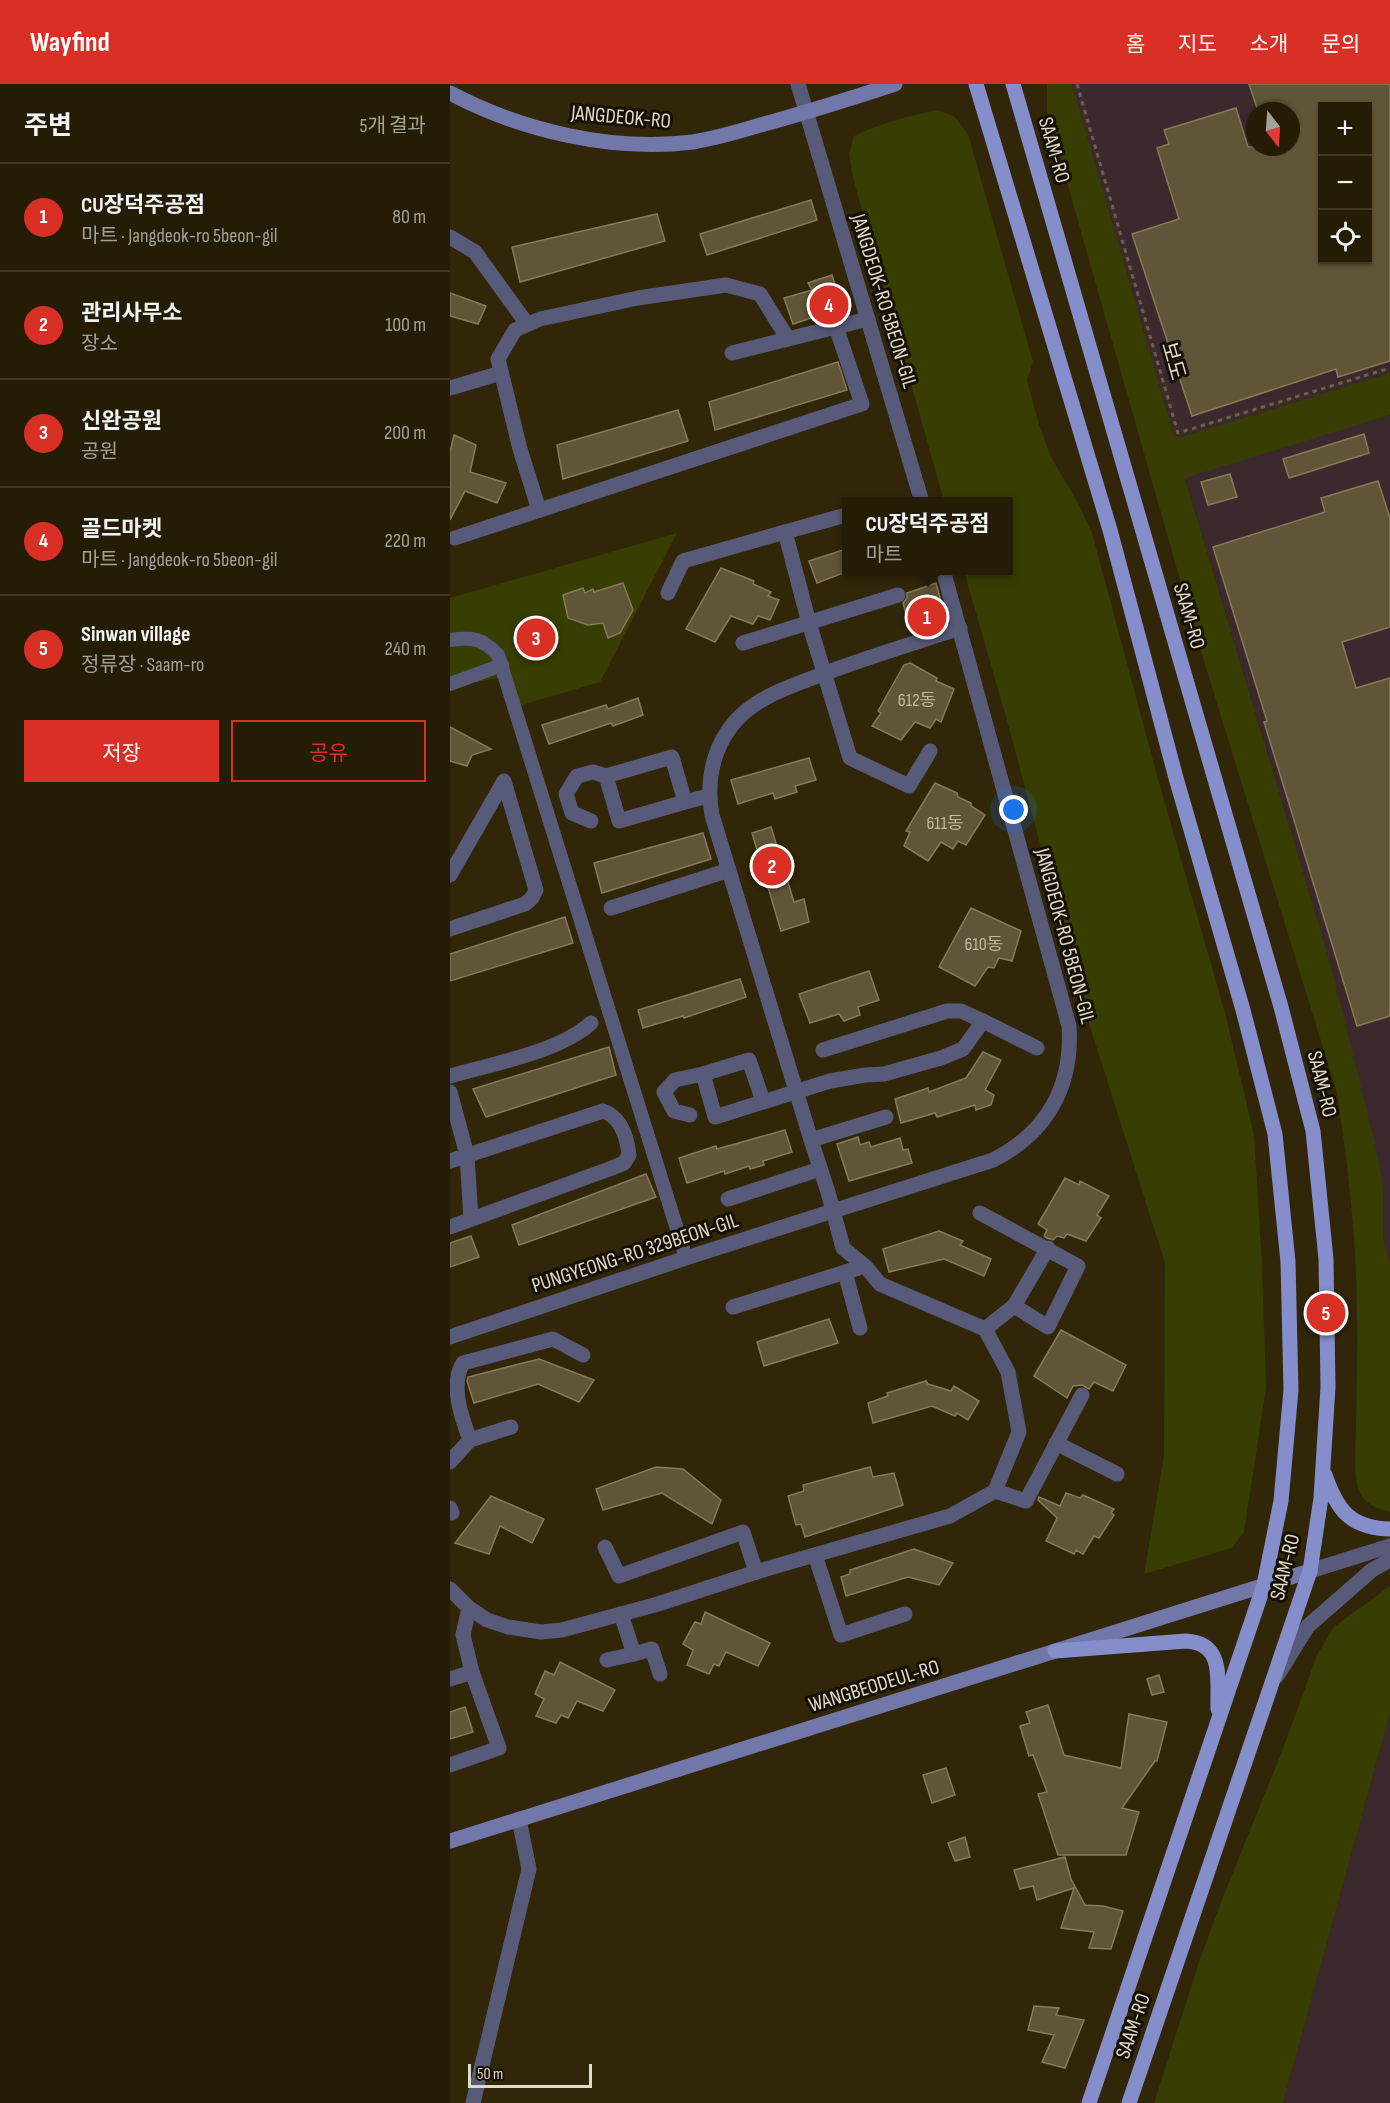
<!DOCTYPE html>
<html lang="ko">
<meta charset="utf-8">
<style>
:root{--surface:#251c05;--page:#312913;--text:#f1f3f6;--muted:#a3a19a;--line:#423a27;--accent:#d93025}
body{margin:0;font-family:"Sofia Sans Condensed","Noto Sans KR",sans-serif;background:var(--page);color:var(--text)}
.controls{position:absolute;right:18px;top:18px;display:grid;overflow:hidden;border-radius:0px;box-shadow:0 2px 4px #0004}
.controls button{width:54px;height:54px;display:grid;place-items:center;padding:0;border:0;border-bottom:2px solid var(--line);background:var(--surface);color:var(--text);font:30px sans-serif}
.compass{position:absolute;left:796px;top:18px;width:54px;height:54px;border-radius:50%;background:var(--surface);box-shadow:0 2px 4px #0004;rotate:163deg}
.scale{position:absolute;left:18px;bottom:15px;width:124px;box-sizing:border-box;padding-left:6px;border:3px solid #e0dac8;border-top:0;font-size:16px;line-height:21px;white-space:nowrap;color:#e0dac8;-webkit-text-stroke:4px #151004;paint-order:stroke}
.you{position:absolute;left:564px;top:726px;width:21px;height:21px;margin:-15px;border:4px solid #fff;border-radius:50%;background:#1a73e8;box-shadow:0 0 0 9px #1a73e833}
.badge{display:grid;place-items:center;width:39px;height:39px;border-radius:50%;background:var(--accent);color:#fff;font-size:20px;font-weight:700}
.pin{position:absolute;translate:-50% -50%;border:3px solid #fff;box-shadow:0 2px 6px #0006}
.popup{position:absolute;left:392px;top:413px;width:171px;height:78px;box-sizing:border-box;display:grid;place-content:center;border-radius:0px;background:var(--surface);filter:drop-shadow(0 2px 4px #0005);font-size:20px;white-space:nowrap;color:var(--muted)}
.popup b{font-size:22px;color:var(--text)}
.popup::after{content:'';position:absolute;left:50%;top:100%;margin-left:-12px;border:12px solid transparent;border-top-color:var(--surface)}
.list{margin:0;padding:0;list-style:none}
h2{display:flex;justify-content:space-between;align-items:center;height:78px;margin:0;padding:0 24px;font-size:26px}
h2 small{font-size:20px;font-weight:400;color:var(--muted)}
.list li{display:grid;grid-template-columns:39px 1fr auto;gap:18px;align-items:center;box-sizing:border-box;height:108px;padding:0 24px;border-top:2px solid var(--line)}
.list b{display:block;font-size:22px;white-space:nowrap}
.list p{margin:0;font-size:20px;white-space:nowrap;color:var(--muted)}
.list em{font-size:20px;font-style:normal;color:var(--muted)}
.actions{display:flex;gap:12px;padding:18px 24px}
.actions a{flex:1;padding:14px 0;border:2px solid var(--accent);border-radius:0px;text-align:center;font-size:21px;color:var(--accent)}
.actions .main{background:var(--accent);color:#fff}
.icon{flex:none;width:33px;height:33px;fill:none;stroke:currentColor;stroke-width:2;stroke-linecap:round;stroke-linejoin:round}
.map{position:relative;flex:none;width:940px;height:2019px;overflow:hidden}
header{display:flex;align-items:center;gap:36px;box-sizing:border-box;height:84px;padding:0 30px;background:var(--accent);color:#fff}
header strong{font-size:28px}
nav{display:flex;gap:33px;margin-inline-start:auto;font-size:21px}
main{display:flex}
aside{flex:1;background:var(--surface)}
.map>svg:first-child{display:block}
</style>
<header>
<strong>Wayfind</strong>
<nav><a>홈</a><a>지도</a><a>소개</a><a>문의</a></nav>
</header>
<main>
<aside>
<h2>주변<small>5개 결과</small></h2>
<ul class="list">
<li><span class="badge">1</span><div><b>CU장덕주공점</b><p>마트 · Jangdeok-ro 5beon-gil</p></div><em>80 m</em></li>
<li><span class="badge">2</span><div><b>관리사무소</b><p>장소</p></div><em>100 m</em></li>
<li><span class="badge">3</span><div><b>신완공원</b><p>공원</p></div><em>200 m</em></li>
<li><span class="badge">4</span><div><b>골드마켓</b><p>마트 · Jangdeok-ro 5beon-gil</p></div><em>220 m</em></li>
<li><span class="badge">5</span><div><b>Sinwan village</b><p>정류장 · Saam-ro</p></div><em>240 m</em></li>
</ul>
<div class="actions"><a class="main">저장</a><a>공유</a></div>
</aside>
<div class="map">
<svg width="940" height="2019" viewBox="0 0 940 2019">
<rect width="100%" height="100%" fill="#312607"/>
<g fill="#3c292e" fill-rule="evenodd">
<path d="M 622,0 L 940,0 L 940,289 L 725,355 ZM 872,22 L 918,22 L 918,176 L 872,176 ZM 805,27 L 841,27 L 841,63 L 805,63 Z"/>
<path d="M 940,331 L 940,1178 L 933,1155 L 933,1102 L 880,878 L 735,393 Z"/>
<path d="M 940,1629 L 940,2019 L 833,2019 Z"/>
</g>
<g fill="#383e02">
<path d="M 597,0 L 622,0 L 725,355 L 940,289 L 940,331 L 735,394 L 880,878 L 925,1060 L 933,1102 L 933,1155 L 940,1178 L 940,1428 C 912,1420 908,1413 905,1384 C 906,1331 908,1277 907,1224 C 906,1152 898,1080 887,1009 L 742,538 L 597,28 Z"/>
<path d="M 487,26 L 504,32 L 518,50 L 583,278 L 577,296 L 589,341 L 601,373 L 628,419 L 642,449 L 708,695 L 775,929 L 804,1051 L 812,1180 L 816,1304 L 794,1448 L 782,1464 L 694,1490 L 714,1372 L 715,1179 L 630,911 L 560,647 L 514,487 L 558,486 L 558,418 L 494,417 L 403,94 L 399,70 L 404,52 C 430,39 459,32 487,26 Z"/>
<path d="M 227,449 L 150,598 L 58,625 L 48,594 L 0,603 L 0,514 Z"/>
<path d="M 940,1502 L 940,1629 L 833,2019 L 704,2019 L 749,1878 L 773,1813 L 833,1665 L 867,1571 L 884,1543 Z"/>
</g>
<g fill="#605536" stroke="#867a59" stroke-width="1.5" fill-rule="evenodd">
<path d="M 799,0 L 940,0 L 940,277 L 888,293 L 886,285 L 742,332 L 682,150 L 729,135 L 707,64 L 719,60 L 714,46 L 786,24 L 798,63 L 841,63 L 841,27 L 808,27 ZM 873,22 L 918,22 L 918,176 L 873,176 Z"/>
<path d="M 361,116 L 367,136 L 257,171 L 250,150 Z"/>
<path d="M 207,130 L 215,157 L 70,198 L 62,163 Z"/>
<path d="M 382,191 L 392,224 L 343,240 L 334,214 L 362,206 L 358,199 Z"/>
<path d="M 0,209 L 36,222 L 28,240 L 0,232 Z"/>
<path d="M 388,278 L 397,306 L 265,346 L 259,318 Z"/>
<path d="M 228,326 L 238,357 L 113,395 L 107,361 Z"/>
<path d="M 914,350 L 919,369 L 839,394 L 833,375 Z"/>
<path d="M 4,351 L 26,361 L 20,388 L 56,399 L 47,419 L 15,407 L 0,436 L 0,368 Z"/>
<path d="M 780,390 L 787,413 L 758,421 L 751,398 Z"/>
<path d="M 928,397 L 940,434 L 940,543 L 892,558 L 906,604 L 940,594 L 940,932 L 907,942 L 814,638 L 817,637 L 763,463 L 875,428 L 871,414 Z"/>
<path d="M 396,465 L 396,488 L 367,499 L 359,477 Z"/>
<path d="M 271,484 L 304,497 L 303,500 L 321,508 L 318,512 L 329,516 L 320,536 L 308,532 L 303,540 L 281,532 L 265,558 L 236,545 Z"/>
<path d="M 173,499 L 183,526 L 170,549 L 158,554 L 153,539 L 138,541 L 118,534 L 113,511 L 133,504 L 135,509 L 143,505 L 144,508 Z"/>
<path d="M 486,499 L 496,535 L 460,544 L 453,519 L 457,514 L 457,509 Z"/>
<path d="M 460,579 L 487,594 L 486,597 L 504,605 L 491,638 L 486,635 L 480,644 L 465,638 L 451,656 L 422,642 L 431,629 L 428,627 L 454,581 Z"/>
<path d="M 188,614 L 193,631 L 163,642 L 161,639 L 99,660 L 92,641 L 156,621 L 158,625 Z"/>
<path d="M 0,643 L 41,665 L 22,671 L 17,682 L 0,677 Z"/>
<path d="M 359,674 L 366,696 L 345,702 L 347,708 L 325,715 L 323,709 L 288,720 L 281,696 Z"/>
<path d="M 485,699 L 507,709 L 508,713 L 521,719 L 521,722 L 535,731 L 516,761 L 508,757 L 503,765 L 491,758 L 478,777 L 454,762 L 460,748 L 456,747 Z"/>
<path d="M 321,743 L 344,818 L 354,815 L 359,838 L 331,847 L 302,749 Z"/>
<path d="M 253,749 L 261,775 L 152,809 L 144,779 Z"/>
<path d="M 521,824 L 571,847 L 562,877 L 549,874 L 544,884 L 538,883 L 525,902 L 489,883 Z"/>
<path d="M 115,833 L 123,859 L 0,897 L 0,870 Z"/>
<path d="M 419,887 L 429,916 L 408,923 L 410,931 L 394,937 L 389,930 L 360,939 L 349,910 Z"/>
<path d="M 290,895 L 296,913 L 234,934 L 233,932 L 193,944 L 188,926 Z"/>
<path d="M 159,963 L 166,991 L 36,1033 L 23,1005 Z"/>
<path d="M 533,968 L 551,976 L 535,1006 L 544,1011 L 541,1021 L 526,1026 L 525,1021 L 487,1033 L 485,1029 L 451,1039 L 445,1015 L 478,1004 L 479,1008 L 516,994 Z"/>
<path d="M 335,1046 L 342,1068 L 313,1077 L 314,1081 L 300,1085 L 299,1082 L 275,1090 L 274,1087 L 237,1099 L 229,1074 L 266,1062 L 267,1065 Z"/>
<path d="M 408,1053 L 410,1061 L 419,1058 L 421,1063 L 450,1054 L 453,1066 L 458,1065 L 462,1079 L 399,1097 L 387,1060 Z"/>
<path d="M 196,1090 L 206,1113 L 69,1161 L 62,1141 Z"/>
<path d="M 615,1094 L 629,1101 L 630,1097 L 659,1112 L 647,1131 L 651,1134 L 636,1157 L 617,1150 L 614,1154 L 607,1152 L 603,1156 L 597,1154 L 594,1152 L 597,1146 L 588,1140 Z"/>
<path d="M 489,1147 L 513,1157 L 510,1161 L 541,1175 L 534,1192 L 494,1175 L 439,1188 L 433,1165 Z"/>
<path d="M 21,1152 L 29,1173 L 0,1183 L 0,1159 Z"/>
<path d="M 379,1235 L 388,1259 L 314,1282 L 307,1258 Z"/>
<path d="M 611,1246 L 676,1281 L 663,1307 L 644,1298 L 639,1305 L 632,1301 L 623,1302 L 617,1314 L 584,1292 Z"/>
<path d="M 89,1275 L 144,1296 L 129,1318 L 88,1300 L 24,1319 L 17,1297 L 18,1293 Z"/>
<path d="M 476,1297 L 478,1300 L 501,1307 L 504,1302 L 529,1317 L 518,1336 L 507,1329 L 505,1332 L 482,1322 L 423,1339 L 418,1319 L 438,1312 L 437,1309 Z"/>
<path d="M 206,1383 L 233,1385 L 271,1416 L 262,1440 L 212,1409 L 153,1426 L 146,1405 Z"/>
<path d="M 420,1383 L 423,1393 L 444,1389 L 453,1421 L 355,1453 L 351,1440 L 346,1441 L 338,1412 L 354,1407 L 353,1401 Z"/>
<path d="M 616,1409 L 630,1414 L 633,1411 L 664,1425 L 661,1429 L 664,1431 L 649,1454 L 644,1452 L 633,1470 L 626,1466 L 624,1470 L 596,1457 L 607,1434 L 588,1416 L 589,1413 L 610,1422 Z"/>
<path d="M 41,1412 L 94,1435 L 82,1459 L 50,1442 L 39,1470 L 5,1459 Z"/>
<path d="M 464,1465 L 503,1479 L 489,1501 L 458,1493 L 396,1512 L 391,1493 L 400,1490 L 400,1486 Z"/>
<path d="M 255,1528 L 320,1559 L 308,1582 L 276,1568 L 269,1582 L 264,1580 L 259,1590 L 237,1581 L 243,1566 L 233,1560 L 245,1538 L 251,1540 Z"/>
<path d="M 110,1578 L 165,1606 L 153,1627 L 127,1617 L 118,1634 L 111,1631 L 106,1639 L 86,1632 L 94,1615 L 85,1610 L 95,1587 L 104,1591 Z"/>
<path d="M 709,1591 L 714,1608 L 702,1611 L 697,1595 Z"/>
<path d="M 598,1621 L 614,1671 L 671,1684 L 679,1630 L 717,1638 L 707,1677 L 705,1677 L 672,1724 L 689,1728 L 676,1771 L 608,1771 L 588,1710 L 597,1708 L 583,1671 L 579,1672 L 570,1642 L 580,1639 L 576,1628 Z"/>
<path d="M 15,1623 L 23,1648 L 0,1655 L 0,1628 Z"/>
<path d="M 496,1684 L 505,1711 L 482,1719 L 473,1691 Z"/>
<path d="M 515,1753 L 520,1773 L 505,1777 L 498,1759 Z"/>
<path d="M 615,1773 L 621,1795 L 635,1821 L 653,1822 L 673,1827 L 661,1865 L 639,1864 L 644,1848 L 611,1844 L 624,1804 L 587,1816 L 583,1802 L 570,1805 L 564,1786 Z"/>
<path d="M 584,1922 L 609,1924 L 606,1931 L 634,1936 L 615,1984 L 592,1978 L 604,1951 L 578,1946 Z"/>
</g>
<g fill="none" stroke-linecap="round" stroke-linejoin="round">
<path stroke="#6a6146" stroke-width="3" stroke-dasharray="4.5 4.5" stroke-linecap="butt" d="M 627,0 L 728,349 L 940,284"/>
<g stroke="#575b79" stroke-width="14">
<path d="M 0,556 C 23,553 32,554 48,571 L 236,1174"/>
<path d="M 0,600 L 52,581"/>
</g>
<g stroke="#575b79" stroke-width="15">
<path d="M 348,0 L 472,418"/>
<path d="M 0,153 L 25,168 L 77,240"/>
<path d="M 282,269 L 418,235"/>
<path d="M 0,304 L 51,289"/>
<path d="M 89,426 L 70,365 L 48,275 L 65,246 L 90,235 L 188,214 L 276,201 L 310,210 L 338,255"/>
<path d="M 396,431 L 335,448 L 359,539 L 400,674 L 459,702 L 480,667"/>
<path d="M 5,454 L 412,320 L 386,243"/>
<path d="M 218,509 L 233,477 L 335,448"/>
<path d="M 293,559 L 448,511"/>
<path d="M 235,718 L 169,737 L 156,692 L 222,673 L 235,718 L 258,712"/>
<path d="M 141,737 L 122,729 L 116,710 L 127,692 L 143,688 L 156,692"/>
<path d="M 0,791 L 54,697 L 86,806 L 82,814 L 75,820 L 0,845"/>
<path d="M 161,824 L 279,786"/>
<path d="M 373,966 L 497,927 L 511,927 L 533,937"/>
<path d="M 0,992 C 42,980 109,968 141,939"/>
<path d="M 0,1008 L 17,1071 L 21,1135"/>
<path d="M 313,1017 L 299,976 L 253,990 L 265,1033 L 380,997 L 415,991 L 434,990 L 491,974 L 513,965 L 533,937 L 587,964"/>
<path d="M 240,1031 L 224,1027 L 214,1008 L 225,996 L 253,990"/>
<path d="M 361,1056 L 436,1033"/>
<path d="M 0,1077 L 153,1027 C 171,1033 177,1053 179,1071 L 174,1079 L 162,1084 L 0,1143"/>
<path d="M 278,1115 L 370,1085"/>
<path d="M 530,1129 L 628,1182 L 598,1243 L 564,1222 L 598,1164"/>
<path d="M 395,1188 L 410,1244"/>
<path d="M 283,1223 L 415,1182"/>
<path d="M 535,1245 L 564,1222"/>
<path d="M 0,1253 L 236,1174 L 543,1076 C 597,1049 623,1002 619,942 L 493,486"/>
<path d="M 20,1356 C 11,1332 0,1300 13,1279 L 103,1255 L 133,1271"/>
<path d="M 606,1359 L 667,1390"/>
<path d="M 0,1378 L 20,1356 L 61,1343"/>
<path d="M 545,1407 L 576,1417 L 632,1311"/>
<path d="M 0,1424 L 2,1429"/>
<path d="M 155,1463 L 169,1492 L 293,1448 L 306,1488"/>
<path d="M 365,1471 L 391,1551 L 455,1530"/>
<path d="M 0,1505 L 19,1524 L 37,1536 L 58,1543 L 91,1548 L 112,1546 L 208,1520 L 316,1485 L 500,1432 L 545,1407 L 569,1348 L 558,1288 L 535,1245 L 430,1200 L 415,1182 L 393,1164 L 378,1108 L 361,1056 L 262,731 C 255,693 265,653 296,627 C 314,612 336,604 357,596 C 407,576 459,561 510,544"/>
<path d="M 171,1530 L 184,1570 L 202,1565 L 210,1590"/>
<path d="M 157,1576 L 184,1570"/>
<path d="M 0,1595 L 22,1588"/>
<path d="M 0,1681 L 49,1664 L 22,1588 L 13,1551 L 19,1524"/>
<path d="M 23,2019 L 79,1785 L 69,1735"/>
</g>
<g stroke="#575b79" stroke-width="15">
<path d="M 860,1487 L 940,1462"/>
<path d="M 827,1592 L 858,1542 L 922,1486 L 940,1476"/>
</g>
<g stroke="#7177a8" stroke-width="15">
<path d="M 0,9 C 72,47 162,68 243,58 C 267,54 291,47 314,40 C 358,28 402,14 445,0"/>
<path d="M 0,1757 L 860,1487"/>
</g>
<g stroke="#858dcb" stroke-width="15">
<path d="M 526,0 L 660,446 L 726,694 L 793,926 L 825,1050 L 838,1178 L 841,1306 L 831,1417 L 814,1501 L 639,2019"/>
<path d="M 563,0 L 831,923 L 863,1047 L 876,1175 L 878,1303 L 871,1414 L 860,1487 L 679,2019"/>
<path d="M 875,1391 C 887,1426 900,1444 940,1445"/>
<path d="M 605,1567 L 736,1557 C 775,1559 767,1596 768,1625"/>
</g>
</g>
<g text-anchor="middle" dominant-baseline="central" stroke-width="6" stroke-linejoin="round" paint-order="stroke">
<g font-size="18" fill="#c0b9a4">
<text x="467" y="616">612동</text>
<text x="495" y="739">611동</text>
<text x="534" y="860">610동</text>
</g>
<g font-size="21" fill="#e0dac8" stroke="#151004">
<text transform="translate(171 33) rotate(5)">JANGDEOK-RO</text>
<text transform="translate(604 66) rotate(74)">SAAM-RO</text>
<text transform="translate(434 217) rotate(73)">JANGDEOK-RO 5BEON-GIL</text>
<text transform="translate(723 277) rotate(74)">보도</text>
<text transform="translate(739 532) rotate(74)">SAAM-RO</text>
<text transform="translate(615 852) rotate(75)">JANGDEOK-RO 5BEON-GIL</text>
<text transform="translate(872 1000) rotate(76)">SAAM-RO</text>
<text transform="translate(185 1169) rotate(-18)">PUNGYEONG-RO 329BEON-GIL</text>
<text transform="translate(835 1483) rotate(-76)">SAAM-RO</text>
<text transform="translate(424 1602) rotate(-17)">WANGBEODEUL-RO</text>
<text transform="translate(683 1942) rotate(-71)">SAAM-RO</text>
</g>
</g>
</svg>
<div class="controls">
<button>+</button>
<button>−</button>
<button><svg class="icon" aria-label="locate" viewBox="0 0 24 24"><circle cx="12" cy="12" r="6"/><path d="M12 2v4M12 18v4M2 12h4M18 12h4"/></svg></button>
</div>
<svg class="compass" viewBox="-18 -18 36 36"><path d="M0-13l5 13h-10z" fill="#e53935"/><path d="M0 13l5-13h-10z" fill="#a3a19a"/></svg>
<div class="scale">50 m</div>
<div class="you"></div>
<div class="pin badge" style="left:477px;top:533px">1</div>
<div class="popup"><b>CU장덕주공점</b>마트</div>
<div class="pin badge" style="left:322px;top:782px">2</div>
<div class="pin badge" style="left:86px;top:554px">3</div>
<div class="pin badge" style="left:379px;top:221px">4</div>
<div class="pin badge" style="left:876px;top:1229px">5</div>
</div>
</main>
